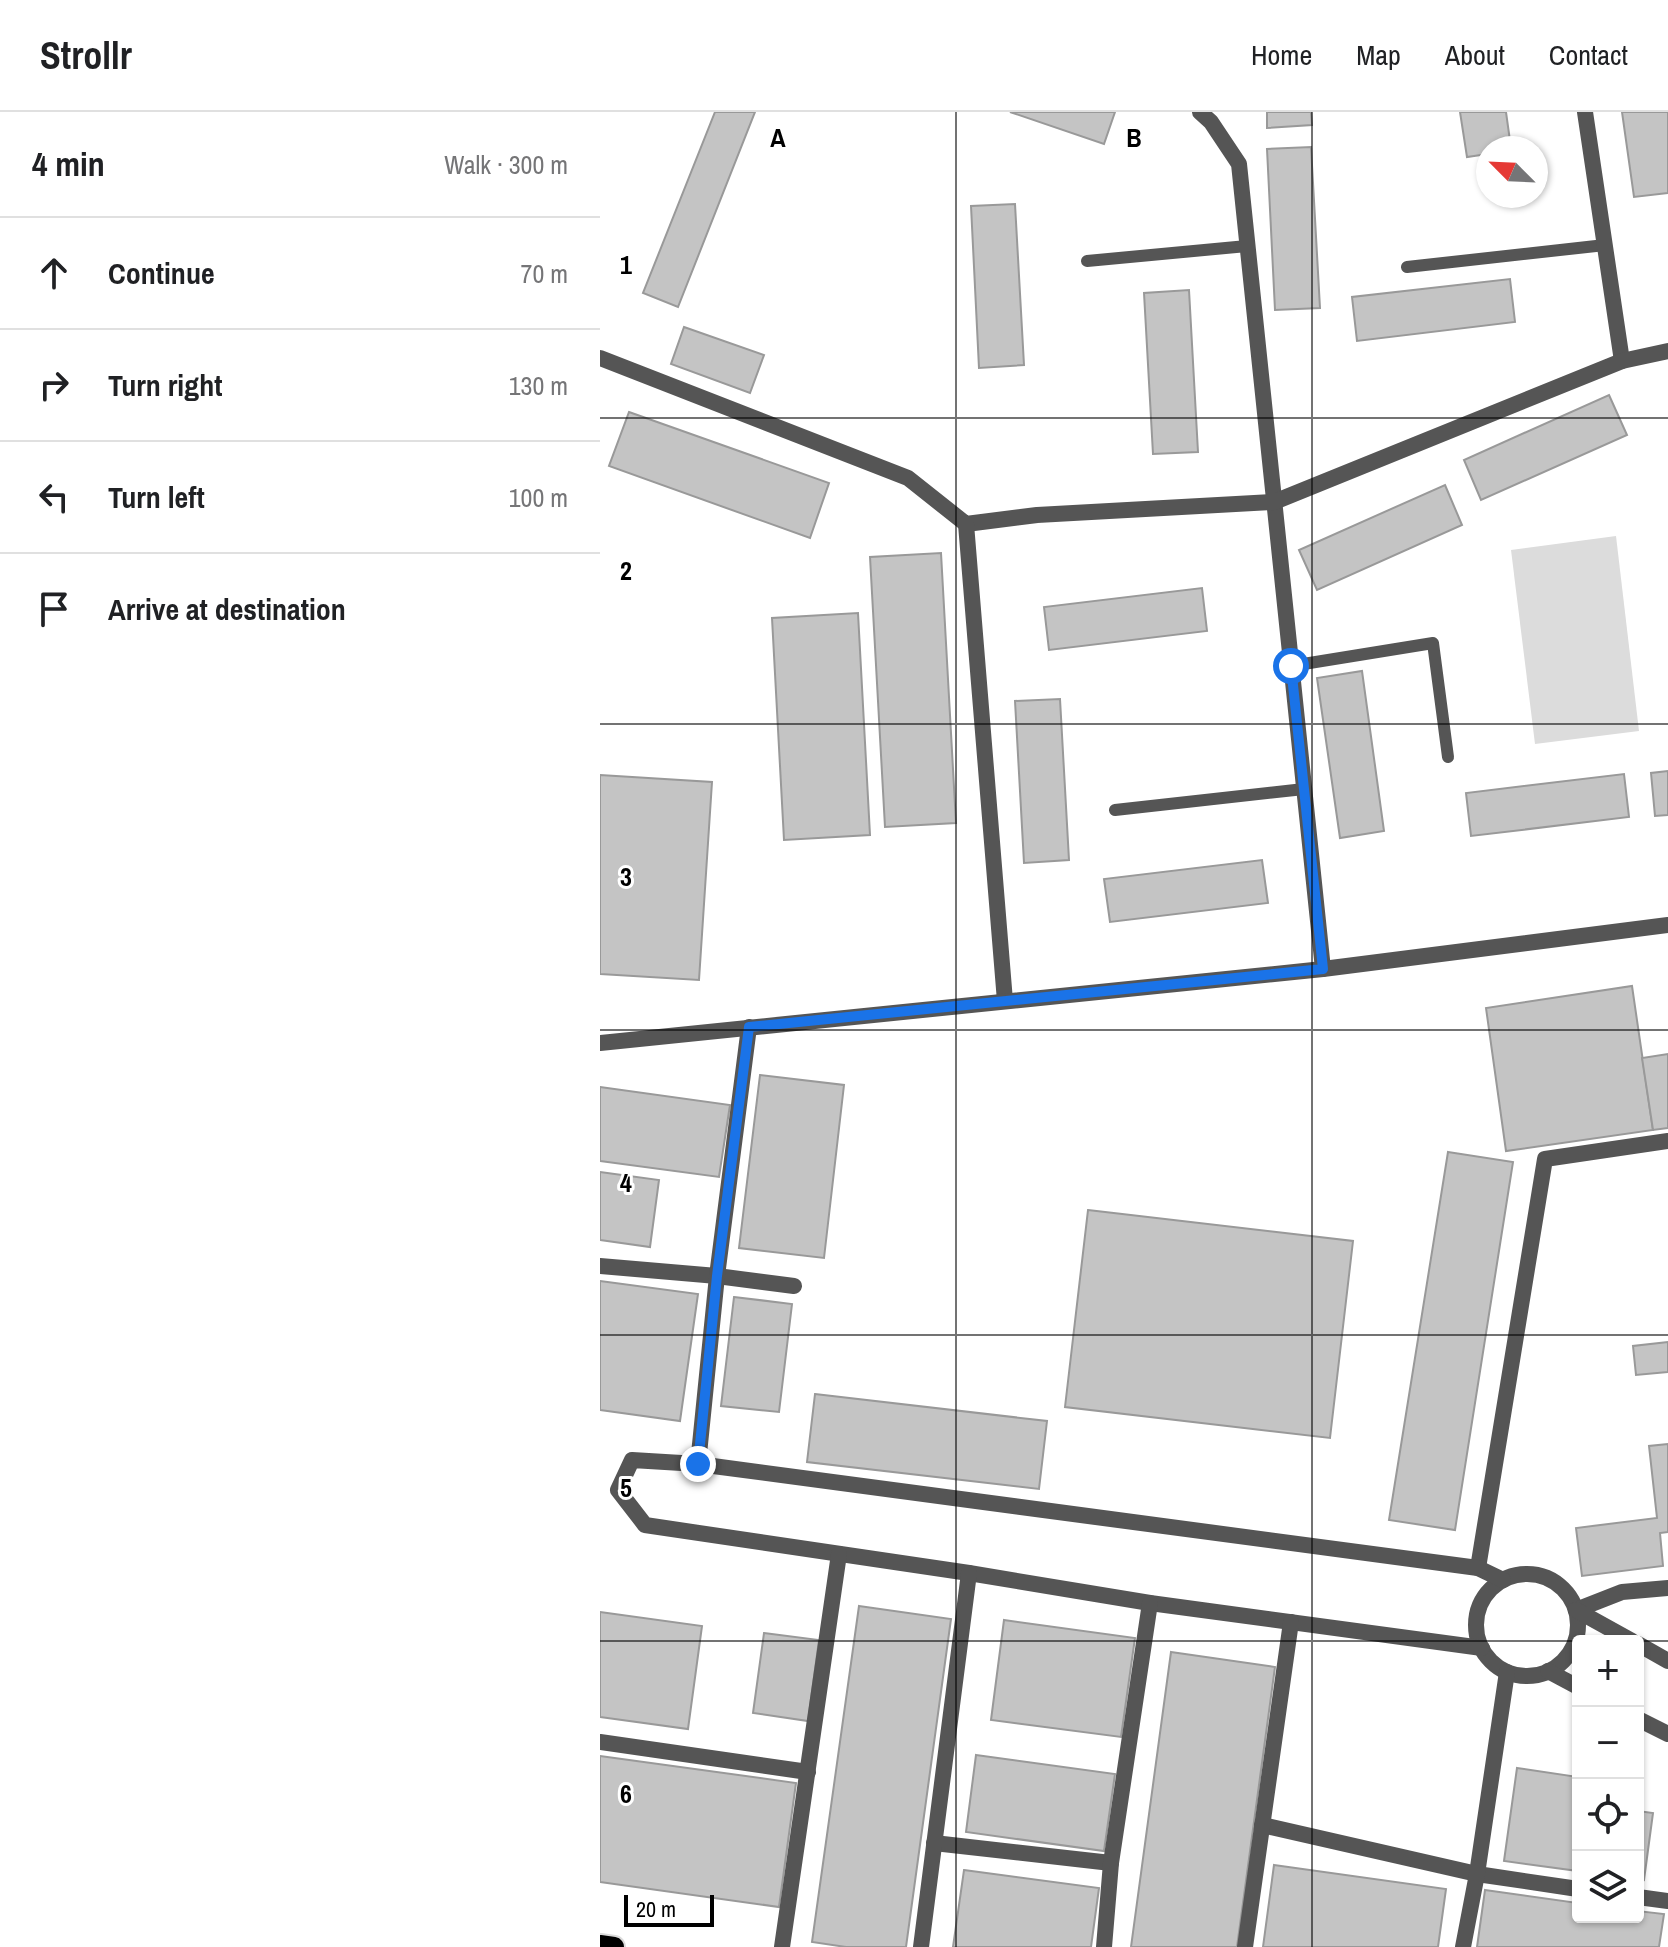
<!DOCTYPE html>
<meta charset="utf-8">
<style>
:root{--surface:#fff;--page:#f6f6f6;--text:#202124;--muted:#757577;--line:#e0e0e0}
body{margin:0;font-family:"Archivo Narrow",sans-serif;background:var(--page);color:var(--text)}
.controls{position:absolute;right:24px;bottom:24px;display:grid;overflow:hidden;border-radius:8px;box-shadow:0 2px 6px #0004}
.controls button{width:72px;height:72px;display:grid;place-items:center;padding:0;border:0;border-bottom:2px solid var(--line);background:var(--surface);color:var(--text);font:40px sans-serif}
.compass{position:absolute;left:876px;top:24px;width:72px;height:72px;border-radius:50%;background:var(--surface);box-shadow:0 2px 6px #0004;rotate:294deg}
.scale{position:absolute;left:24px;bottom:20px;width:90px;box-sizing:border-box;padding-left:8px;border:4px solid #000;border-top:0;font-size:22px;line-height:28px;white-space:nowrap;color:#000;-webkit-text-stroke:6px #fff;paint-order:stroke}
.stop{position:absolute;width:24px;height:24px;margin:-18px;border:6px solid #1a73e8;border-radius:50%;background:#fff}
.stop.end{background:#1a73e8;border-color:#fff;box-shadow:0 2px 8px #0008}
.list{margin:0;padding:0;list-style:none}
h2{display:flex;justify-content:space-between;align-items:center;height:104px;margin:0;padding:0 32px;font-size:34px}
h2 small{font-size:26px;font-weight:400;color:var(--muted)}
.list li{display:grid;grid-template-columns:52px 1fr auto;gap:24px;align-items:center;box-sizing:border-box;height:112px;padding:0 32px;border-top:2px solid var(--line)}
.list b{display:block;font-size:30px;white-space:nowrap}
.list em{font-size:26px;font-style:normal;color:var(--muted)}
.icon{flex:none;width:44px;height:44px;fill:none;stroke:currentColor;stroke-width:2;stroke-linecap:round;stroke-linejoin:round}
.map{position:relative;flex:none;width:1068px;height:1835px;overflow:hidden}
header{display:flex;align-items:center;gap:48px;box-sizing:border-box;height:112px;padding:0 40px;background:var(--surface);border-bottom:2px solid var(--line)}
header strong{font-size:38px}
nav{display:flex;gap:44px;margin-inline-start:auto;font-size:28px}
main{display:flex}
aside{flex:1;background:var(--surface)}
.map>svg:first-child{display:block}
</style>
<header>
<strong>Strollr</strong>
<nav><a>Home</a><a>Map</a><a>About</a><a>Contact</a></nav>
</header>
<main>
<aside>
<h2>4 min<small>Walk · 300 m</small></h2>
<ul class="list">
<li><svg class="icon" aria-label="ahead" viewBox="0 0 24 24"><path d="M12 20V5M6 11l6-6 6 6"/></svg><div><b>Continue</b></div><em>70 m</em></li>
<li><svg class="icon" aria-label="right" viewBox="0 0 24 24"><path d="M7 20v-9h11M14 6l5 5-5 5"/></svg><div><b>Turn right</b></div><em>130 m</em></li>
<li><svg class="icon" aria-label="left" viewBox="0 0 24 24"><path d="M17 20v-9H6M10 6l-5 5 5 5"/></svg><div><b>Turn left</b></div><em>100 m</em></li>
<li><svg class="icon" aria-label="arrive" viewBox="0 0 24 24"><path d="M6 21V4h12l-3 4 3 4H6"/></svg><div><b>Arrive at destination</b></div></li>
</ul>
</aside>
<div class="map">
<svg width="1068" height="1835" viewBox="0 0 1068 1835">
<rect width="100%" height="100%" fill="#fff"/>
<path fill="#dcdcdc" d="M 1016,424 L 1039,619 L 935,632 L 911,438 Z"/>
<g fill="#c4c4c4" stroke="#999" stroke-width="2">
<path d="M 115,0 L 155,0 L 78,195 L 43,181 Z"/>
<path d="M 410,0 L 515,0 L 504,32 Z"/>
<path d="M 667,0 L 711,0 L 712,13 L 667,16 Z"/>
<path d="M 860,0 L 906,0 L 911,36 L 888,36 L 888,42 L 867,45 Z"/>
<path d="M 1022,0 L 1068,0 L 1068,81 L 1034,85 Z"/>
<path d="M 711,35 L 720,196 L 675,198 L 667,37 Z"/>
<path d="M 415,92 L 424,253 L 379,256 L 371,94 Z"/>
<path d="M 910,167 L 915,210 L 757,229 L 752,185 Z"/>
<path d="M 589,178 L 598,340 L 553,342 L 544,181 Z"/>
<path d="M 84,215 L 164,243 L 150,281 L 71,252 Z"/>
<path d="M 1009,283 L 1027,323 L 881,388 L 864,348 Z"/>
<path d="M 29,300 L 229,371 L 210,426 L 9,354 Z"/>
<path d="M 845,373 L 862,413 L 717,478 L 699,438 Z"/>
<path d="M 341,441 L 356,711 L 285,715 L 270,445 Z"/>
<path d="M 602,476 L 607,519 L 449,538 L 444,495 Z"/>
<path d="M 258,501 L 270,723 L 184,728 L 172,506 Z"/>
<path d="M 762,559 L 784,719 L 740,726 L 717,566 Z"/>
<path d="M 460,587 L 469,748 L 424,751 L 415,589 Z"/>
<path d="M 1068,659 L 1068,703 L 1055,704 L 1051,661 Z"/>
<path d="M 1024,662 L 1029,705 L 871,724 L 866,681 Z"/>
<path d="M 0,663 L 112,670 L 99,868 L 0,862 Z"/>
<path d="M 662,748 L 668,791 L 510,810 L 504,767 Z"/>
<path d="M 1032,874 L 1053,1018 L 906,1039 L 886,896 Z"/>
<path d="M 1068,942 L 1068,1016 L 1053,1018 L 1042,946 Z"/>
<path d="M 160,963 L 244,973 L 224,1146 L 139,1136 Z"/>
<path d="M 0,975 L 130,993 L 119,1065 L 0,1049 Z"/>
<path d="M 848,1040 L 913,1050 L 855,1418 L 789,1408 Z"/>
<path d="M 0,1060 L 59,1068 L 50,1135 L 0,1128 Z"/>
<path d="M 488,1098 L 753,1129 L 730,1326 L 465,1295 Z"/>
<path d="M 0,1169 L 98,1182 L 80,1309 L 0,1298 Z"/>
<path d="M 134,1185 L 192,1192 L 179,1300 L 121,1294 Z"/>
<path d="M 1068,1230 L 1068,1260 L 1036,1263 L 1033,1234 Z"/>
<path d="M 215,1282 L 447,1309 L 439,1377 L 207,1350 Z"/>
<path d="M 1068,1332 L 1068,1420 L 1060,1421 L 1063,1454 L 982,1464 L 976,1416 L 1057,1406 L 1049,1334 Z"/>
<path d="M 259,1494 L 351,1507 L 306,1835 L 246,1835 L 212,1830 Z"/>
<path d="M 0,1500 L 102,1514 L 88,1617 L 0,1605 Z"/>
<path d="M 404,1508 L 535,1526 L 521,1625 L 391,1608 Z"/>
<path d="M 164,1521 L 219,1528 L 208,1609 L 153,1601 Z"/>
<path d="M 571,1540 L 675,1555 L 637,1835 L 531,1835 Z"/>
<path d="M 376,1643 L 515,1662 L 504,1739 L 366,1720 Z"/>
<path d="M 0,1644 L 196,1671 L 179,1795 L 0,1770 Z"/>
<path d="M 917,1656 L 978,1665 L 978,1759 L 904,1749 Z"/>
<path d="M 1038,1699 L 1053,1701 L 1044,1768 L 1038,1767 Z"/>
<path d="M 674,1753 L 846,1777 L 838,1835 L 663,1835 Z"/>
<path d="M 364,1758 L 499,1776 L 491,1835 L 353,1835 Z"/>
<path d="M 885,1778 L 978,1791 L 978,1805 L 1038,1805 L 1038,1799 L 1064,1802 L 1059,1835 L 877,1835 Z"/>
</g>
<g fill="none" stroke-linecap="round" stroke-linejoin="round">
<defs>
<path id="primary" d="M 0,1833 L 14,1835"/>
</defs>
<use href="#primary" stroke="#dbdbdb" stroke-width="24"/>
<g stroke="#555" stroke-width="12">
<path d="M 487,149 L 647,134"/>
<path d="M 807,155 L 1005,133"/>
<path d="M 691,554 L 833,531 L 848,645"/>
<path d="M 515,698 L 704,677"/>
</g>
<g stroke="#555" stroke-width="16">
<path d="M 600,0 L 611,10 L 639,52 L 723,857"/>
<path d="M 985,0 L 1022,249"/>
<path d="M 0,246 L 308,366 L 366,412 L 437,403 L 674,390 L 1022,249 L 1068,239"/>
<path d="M 366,412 L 405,889"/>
<path d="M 0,931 L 723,857 L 1068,813"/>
<path d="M 0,1154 L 117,1164 L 194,1174"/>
<path d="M 98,1352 L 117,1164 L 149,915"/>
<path d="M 878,1456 L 945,1047 L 1068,1029"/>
<circle cx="927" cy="1513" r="51"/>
<path d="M 976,1498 L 1022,1480 L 1068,1476"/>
<path d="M 976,1498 L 1032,1529"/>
<path d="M 1038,1532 L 1068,1549"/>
<path d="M 882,1536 L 550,1491 L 369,1461 L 45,1413 L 18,1378 L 32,1348 L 98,1352 L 878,1456 L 903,1468"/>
<path d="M 948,1559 L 978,1575"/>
<path d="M 1038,1607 L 1068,1622"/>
<path d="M 0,1630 L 208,1660"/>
<path d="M 662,1713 L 877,1762 L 978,1777"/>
<path d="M 334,1731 L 511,1751"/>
<path d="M 1038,1785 L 1068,1789"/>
<path d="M 182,1835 L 239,1442"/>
<path d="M 321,1835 L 369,1461"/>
<path d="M 504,1835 L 511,1751 L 550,1491"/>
<path d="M 645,1835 L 691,1510"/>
<path d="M 863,1835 L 877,1762 L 907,1560"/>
</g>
<use href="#primary" stroke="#000" stroke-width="20"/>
</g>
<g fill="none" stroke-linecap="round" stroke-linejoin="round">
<path stroke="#1a73e8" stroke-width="10" d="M 98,1352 L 117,1164 L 149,915 L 723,857 L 691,554"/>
</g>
<path fill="none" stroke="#000" stroke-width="2" stroke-opacity="0.55" d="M 356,0 L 356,1835M 712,0 L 712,1835M 0,306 L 1068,306M 0,612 L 1068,612M 0,918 L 1068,918M 0,1223 L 1068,1223M 0,1529 L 978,1529M 1038,1529 L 1068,1529"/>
<g font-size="26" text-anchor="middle" font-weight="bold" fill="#000" stroke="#fff" stroke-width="6" stroke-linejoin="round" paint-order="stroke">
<text x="178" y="35">A</text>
<text x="534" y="35">B</text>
<text x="26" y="162">1</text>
<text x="26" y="468">2</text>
<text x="26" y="774">3</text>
<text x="26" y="1080">4</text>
<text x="26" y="1385">5</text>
<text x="26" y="1691">6</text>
</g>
</svg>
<div class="controls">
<button>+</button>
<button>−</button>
<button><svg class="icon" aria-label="locate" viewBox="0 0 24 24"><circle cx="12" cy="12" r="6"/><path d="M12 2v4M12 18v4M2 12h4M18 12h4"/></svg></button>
<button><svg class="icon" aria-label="layers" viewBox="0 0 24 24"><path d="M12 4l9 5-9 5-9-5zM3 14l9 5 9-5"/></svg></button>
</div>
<svg class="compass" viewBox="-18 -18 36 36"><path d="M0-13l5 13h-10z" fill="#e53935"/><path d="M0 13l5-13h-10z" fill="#757577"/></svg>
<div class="scale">20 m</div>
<div class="stop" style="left:691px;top:554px"></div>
<div class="stop end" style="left:98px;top:1352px"></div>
</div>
</main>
